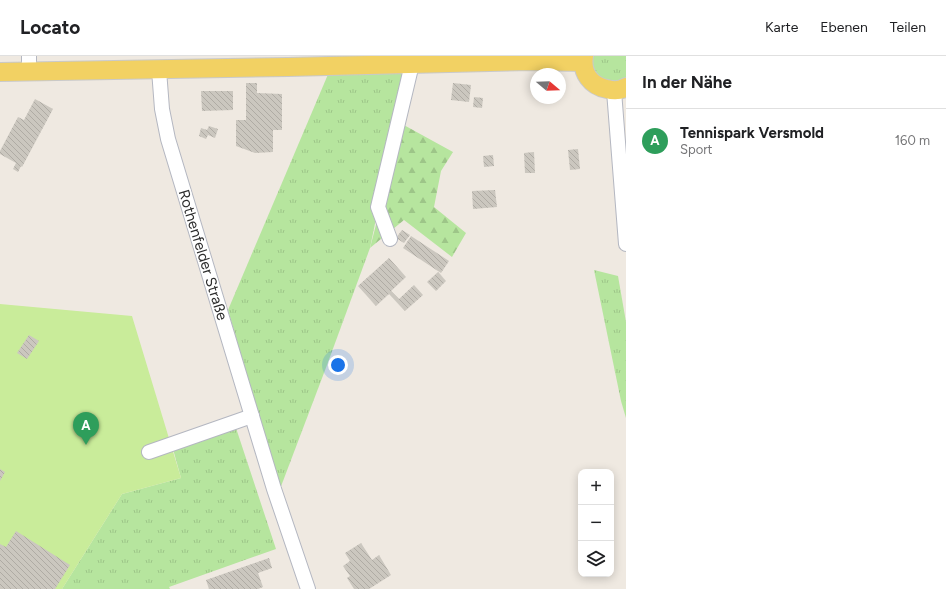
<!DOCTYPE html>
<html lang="de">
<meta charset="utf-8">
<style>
:root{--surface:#fff;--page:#f2f2f2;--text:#202124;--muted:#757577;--line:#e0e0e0;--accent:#db2777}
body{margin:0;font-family:Figtree,sans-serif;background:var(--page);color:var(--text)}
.controls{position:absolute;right:12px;bottom:12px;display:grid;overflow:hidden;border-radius:8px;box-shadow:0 2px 10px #0003}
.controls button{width:36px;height:36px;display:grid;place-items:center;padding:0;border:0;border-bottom:1px solid var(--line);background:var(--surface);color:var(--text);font:20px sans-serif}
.compass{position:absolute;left:530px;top:12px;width:36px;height:36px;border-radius:50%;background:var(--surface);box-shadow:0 2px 10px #0003;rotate:109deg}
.you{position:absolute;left:338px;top:309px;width:14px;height:14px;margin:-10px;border:3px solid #fff;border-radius:50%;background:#1a73e8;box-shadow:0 0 0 6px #1a73e833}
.badge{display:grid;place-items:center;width:26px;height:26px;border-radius:50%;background:var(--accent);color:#fff;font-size:13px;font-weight:700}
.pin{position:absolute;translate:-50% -33px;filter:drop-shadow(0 1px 2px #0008)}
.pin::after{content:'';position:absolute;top:21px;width:14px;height:12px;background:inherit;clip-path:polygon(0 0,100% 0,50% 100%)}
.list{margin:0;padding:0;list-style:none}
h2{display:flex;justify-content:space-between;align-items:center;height:52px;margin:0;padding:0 16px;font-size:17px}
h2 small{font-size:13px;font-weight:400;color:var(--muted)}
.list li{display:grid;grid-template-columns:26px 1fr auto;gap:12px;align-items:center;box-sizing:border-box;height:64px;padding:0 16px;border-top:1px solid var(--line)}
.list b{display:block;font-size:15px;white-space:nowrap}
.list p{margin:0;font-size:13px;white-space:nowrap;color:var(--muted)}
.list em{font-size:13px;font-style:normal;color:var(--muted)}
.icon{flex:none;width:22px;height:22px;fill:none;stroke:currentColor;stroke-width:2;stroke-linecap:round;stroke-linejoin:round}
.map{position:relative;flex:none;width:626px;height:533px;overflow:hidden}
header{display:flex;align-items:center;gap:24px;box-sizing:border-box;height:56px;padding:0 20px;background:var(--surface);border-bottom:1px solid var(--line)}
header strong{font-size:19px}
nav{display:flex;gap:22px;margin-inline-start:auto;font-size:14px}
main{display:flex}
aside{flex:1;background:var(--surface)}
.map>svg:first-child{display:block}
</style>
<header>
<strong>Locato</strong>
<nav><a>Karte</a><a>Ebenen</a><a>Teilen</a></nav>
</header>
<main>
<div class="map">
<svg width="626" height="533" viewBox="0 0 626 533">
<defs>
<pattern id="grass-tufts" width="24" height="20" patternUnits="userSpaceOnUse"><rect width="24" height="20" fill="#b6e59e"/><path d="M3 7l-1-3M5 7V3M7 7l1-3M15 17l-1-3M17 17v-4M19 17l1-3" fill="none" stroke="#9dc588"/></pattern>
<pattern id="forest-firs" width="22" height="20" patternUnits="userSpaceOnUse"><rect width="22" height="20" fill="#b6e59e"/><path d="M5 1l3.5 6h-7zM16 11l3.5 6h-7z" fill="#9dc588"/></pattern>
<pattern id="building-back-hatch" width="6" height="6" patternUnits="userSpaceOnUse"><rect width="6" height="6" fill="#cbc7bf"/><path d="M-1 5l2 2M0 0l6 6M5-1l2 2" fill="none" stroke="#afaba4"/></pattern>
</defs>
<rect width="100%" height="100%" fill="#efe9e1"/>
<g fill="url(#grass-tufts)">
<path d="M 588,0 L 626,0 L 626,24 L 619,28 L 597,24 Z"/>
<path d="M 329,16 L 406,16 L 370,192 L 327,309 L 280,433 L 228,254 Z"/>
<path d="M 594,214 L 618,220 L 626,266 L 626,362 L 621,345 Z"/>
<path d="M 236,372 L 276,493 L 169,531 L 170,533 L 62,533 L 122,438 L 181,422 L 173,393 Z"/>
</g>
<path fill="url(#forest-firs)" d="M 402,68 L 453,96 L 441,115 L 434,151 L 466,177 L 452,201 L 404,164 L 370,192 Z"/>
<path fill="#c9ec9a" d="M 0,248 L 132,260 L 181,422 L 122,438 L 62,533 L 0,533 Z"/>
<g fill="url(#building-back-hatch)">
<path d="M 246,27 L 257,27 L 257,37 L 282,38 L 282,74 L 273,74 L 273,96 L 255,97 L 236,90 L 236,64 L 246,64 Z"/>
<path d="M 453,27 L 471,29 L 469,46 L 451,44 Z"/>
<path d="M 201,35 L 233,35 L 233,54 L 202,55 Z"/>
<path d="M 474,41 L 483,42 L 482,52 L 473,51 Z"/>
<path d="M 35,43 L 53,53 L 22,111 L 21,110 L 18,116 L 13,113 L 16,107 L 0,98 L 0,95 L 18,61 L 24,64 Z"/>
<path d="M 209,70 L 218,73 L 215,82 L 208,79 L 206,83 L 199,80 L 201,72 L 207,74 Z"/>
<path d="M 578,93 L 580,113 L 570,114 L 568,94 Z"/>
<path d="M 534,96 L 535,117 L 525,117 L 524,97 Z"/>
<path d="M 493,99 L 494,110 L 484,111 L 483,100 Z"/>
<path d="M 495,134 L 497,151 L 473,153 L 472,135 Z"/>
<path d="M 402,174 L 410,179 L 404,187 L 396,182 Z"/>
<path d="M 411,180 L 449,205 L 441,217 L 403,192 Z"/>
<path d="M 389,202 L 406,221 L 391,235 L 399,243 L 414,229 L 423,239 L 405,255 L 389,238 L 376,250 L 358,230 Z"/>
<path d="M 438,216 L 446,225 L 436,235 L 427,226 Z"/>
<path d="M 29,279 L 39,285 L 27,303 L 17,297 Z"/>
<path d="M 0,413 L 5,416 L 0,425 Z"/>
<path d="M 16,475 L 70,509 L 55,533 L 0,533 L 0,488 L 6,491 Z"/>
<path d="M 361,487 L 372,504 L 379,499 L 391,519 L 369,533 L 354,533 L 347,522 L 350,520 L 343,510 L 350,505 L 345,497 Z"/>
<path d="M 269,502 L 272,512 L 258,517 L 263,531 L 258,533 L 209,533 L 206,524 Z"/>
</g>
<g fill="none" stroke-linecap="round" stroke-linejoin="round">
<defs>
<g id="minor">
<path d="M 159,14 L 162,53 L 168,83 L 274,433 L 308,533"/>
<path d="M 29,16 L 29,0"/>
<path d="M 614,35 L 626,188"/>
<path d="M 390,183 L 378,151 L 412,8 L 413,0"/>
<path d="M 149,396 L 252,360"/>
</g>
<g id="major">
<path d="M 584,0 C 581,17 591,30 607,33 C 614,35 620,35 626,31"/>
<path d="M 0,16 L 288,11 L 530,5 L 583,6"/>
</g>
</defs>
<use href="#minor" stroke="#b4b7c1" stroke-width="16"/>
<use href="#major" stroke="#c9c9c9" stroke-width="20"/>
<use href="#minor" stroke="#fff" stroke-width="14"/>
<use href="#major" stroke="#f2d163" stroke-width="18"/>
</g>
<g text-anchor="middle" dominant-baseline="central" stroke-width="3" stroke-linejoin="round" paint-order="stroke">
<g font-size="15" fill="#2e2e2e" stroke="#fff">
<text transform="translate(203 199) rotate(73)">Rothenfelder Straße</text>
</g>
</g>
</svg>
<div class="controls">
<button>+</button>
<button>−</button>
<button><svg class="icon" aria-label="layers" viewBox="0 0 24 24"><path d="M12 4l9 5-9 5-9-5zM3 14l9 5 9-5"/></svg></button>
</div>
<svg class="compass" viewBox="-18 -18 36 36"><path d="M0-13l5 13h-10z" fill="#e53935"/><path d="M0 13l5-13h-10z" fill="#757577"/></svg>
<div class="you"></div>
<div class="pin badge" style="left:86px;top:389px;background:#2e9e5b">A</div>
</div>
<aside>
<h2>In der Nähe<small></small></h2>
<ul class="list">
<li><span class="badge" style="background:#2e9e5b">A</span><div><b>Tennispark Versmold</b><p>Sport</p></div><em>160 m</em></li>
</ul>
</aside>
</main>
